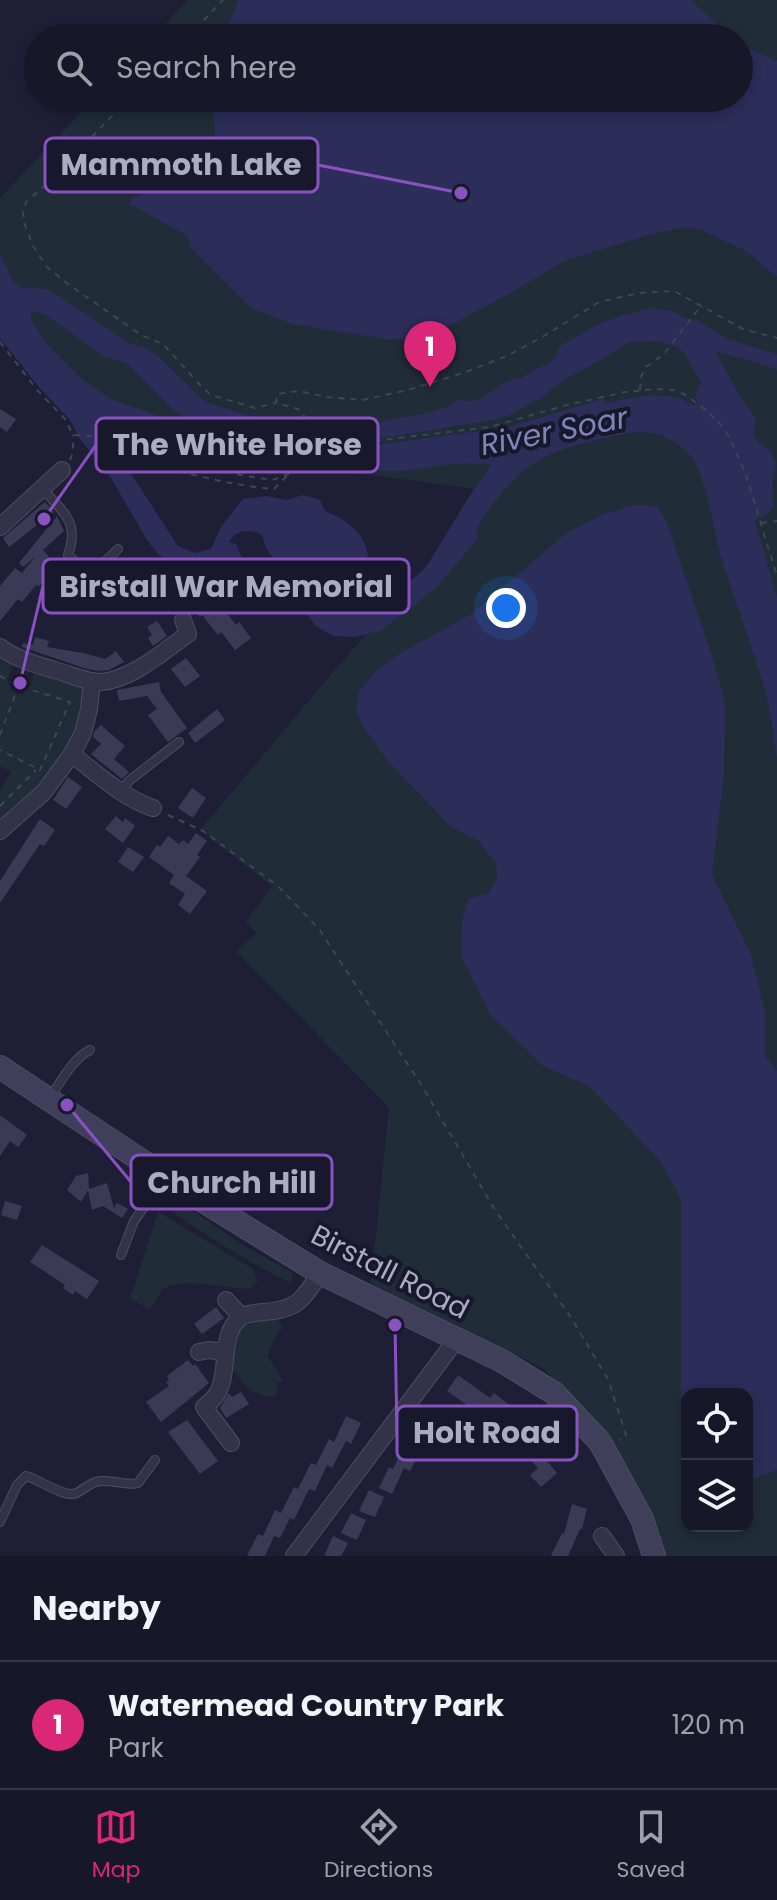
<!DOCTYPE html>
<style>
:root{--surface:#161729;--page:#232435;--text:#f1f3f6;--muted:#9e9fa8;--line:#353646;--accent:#db2777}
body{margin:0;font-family:Poppins,sans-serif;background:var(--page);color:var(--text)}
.controls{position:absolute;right:24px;bottom:24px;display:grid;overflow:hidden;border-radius:16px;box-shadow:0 4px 12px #0003}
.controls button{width:72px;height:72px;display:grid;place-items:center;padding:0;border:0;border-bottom:2px solid var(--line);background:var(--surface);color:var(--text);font:40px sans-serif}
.you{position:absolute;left:506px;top:608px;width:28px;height:28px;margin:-20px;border:6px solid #fff;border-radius:50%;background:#1a73e8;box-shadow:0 0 0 12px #1a73e833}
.badge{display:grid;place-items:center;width:52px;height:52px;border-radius:50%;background:var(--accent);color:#fff;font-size:26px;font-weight:700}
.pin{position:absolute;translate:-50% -66px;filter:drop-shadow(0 2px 4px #0008)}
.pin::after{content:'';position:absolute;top:42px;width:28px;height:24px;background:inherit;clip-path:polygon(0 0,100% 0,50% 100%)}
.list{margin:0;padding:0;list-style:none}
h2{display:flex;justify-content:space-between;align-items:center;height:104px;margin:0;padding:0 32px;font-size:34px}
h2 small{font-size:26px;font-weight:400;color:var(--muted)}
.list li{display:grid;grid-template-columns:52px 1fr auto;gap:24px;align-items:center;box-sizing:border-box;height:128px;padding:0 32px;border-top:2px solid var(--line)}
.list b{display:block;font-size:30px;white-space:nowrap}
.list p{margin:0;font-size:26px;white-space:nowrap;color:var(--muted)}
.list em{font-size:26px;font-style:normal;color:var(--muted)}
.icon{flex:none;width:44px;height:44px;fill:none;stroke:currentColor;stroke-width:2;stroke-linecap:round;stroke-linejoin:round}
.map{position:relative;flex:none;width:777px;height:1556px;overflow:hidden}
.search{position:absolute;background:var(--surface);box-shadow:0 4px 12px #0003;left:24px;right:24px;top:24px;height:88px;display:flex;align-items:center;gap:20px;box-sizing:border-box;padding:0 28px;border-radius:44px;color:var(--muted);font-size:30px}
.sheet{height:232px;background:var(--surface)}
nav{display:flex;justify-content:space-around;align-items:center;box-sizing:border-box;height:112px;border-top:2px solid var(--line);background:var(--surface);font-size:22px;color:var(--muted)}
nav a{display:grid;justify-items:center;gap:4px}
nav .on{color:var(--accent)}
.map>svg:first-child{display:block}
</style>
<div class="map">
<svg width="777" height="1556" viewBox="0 0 777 1556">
<rect width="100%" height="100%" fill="#1e1f37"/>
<g fill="#202c38" fill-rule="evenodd">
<path d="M 188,0 L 777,0 L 777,1556 L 663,1556 L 651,1513 L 599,1424 L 543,1368 L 371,1284 L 389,1108 L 236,951 L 257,933 L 246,922 L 272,886 L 200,830 L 339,665 L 491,491 L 252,459 L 192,446 L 0,342 L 0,198 L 95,98 L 739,98 L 739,38 L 152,38 ZM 687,1394 L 747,1394 L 747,1526 L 687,1526 Z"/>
<path d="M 0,656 L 13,663 L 7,680 L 12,691 L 17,695 C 30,694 32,680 35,669 L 83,686 C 89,745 40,789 0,825 L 0,791 L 11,772 L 0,766 Z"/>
<path d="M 170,1195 L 244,1246 L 293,1273 L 290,1283 C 246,1260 205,1236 165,1206 Z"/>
<path d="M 158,1212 L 253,1269 L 258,1281 L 250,1289 C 232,1288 179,1277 165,1288 C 158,1293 156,1303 150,1309 L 130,1299 Z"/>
<path d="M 272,1316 L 278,1320 L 283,1328 C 275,1335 269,1347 268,1358 L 276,1368 L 282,1381 L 276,1384 L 278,1392 L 275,1397 C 249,1398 239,1377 225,1359 L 235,1324 Z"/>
</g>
<g fill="#2c2d58" fill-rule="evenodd">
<path d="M 238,0 L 691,0 L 731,38 L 216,38 L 231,20 Z"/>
<path d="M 739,44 L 777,61 L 777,277 L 746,251 L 703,231 L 686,227 L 644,236 L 562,262 L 516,290 L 430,336 L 411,340 L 386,339 L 293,324 L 251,308 L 190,247 L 188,236 L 130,204 L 131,199 C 148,192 200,175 210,160 C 217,147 214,124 214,110 L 213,103 L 207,98 L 739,98 Z"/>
<path d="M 0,253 L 12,279 L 20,287 L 48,289 L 129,343 L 147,348 L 158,356 L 205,402 L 250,416 L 344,424 L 369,424 L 431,412 L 449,406 L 460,399 C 485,409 495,378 522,378 L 531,371 L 549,363 L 554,358 L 560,346 L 599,324 L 624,315 L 652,308 L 672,311 L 685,318 L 697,320 L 727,339 L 777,354 L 777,369 L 715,351 L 743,401 L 756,418 L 754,433 L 756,439 L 760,444 L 772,452 L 776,464 L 772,485 L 774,505 L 767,514 L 755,520 L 777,597 L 777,759 C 773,735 771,710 764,687 C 751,641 733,597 720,553 C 712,526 706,468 685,450 C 654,423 629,433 593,441 C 534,454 512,475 479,524 L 476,530 L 478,538 L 439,585 L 416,604 L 380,631 L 355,637 L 334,636 L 324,631 L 315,625 L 291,593 L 246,566 L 235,564 L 211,575 L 194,577 L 185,573 L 157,553 L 147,540 L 111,478 L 80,439 L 70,420 L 38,386 L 0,338 ZM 32,312 L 37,312 L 48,316 L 103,356 L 128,364 L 175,411 L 189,419 L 209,427 L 284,437 L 340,439 L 382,438 L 494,420 L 512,414 L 539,399 L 566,379 L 609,355 L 629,342 L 655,341 L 677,347 L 685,354 L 701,382 L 694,398 L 698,400 L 694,406 C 666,388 637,397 606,403 L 602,399 L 509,427 L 384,444 L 369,448 L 365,452 L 288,454 L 286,447 L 276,444 L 249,440 L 186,426 L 111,399 L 84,381 L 46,343 L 32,322 L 30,317 ZM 110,433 L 221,467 L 251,471 L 274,471 L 287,464 L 363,463 C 387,480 425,466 452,464 C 465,464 479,463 491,464 L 467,500 L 425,569 L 379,606 L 369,609 L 350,610 L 333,600 L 335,594 L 333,588 L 329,584 L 329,575 C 342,572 358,566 368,556 C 364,530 345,520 324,510 L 320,500 L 303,495 L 286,500 L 266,496 L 243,499 L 221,527 L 211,549 L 195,553 L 178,546 L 126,466 L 102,441 L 103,434 ZM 243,531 C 271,532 258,537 270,554 C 279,565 293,569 305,574 L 309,582 L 320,579 L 321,586 C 313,587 303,590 296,586 C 283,581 278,568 266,563 C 259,560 247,561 241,556 C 240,554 237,546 236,544 L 229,542 L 233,536 Z"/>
<path d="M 633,505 L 657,506 L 666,520 L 713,659 L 725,703 L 724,775 L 712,875 L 751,954 L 765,1011 L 765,1056 L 777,1071 L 777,1470 L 750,1480 L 747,1486 L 747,1394 L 687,1394 L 687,1427 L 681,1392 L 681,1199 L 662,1163 L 589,1086 L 543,1066 L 490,1014 L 461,956 L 462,921 L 468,899 L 489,893 L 497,878 L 496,864 L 479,841 L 451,827 L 387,760 L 361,723 L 356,708 L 359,691 L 375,672 L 399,654 L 473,613 L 565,534 L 602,515 Z"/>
</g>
<g fill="#3a3a57">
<path d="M 0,409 L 16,419 L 7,432 L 0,427 Z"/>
<path d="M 45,502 L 54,512 L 9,547 L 3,538 Z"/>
<path d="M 57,516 L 64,531 L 43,550 L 59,569 L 51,576 L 50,574 L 39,586 L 36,585 L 22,602 L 18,599 L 0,621 L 0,586 L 15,568 L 22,573 L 35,557 L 23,567 L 19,563 Z"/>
<path d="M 208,594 L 217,608 L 221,605 L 236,625 L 239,622 L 251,638 L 235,650 L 221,632 L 218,635 L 202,615 L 200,617 L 192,606 Z"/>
<path d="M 157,621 L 167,636 L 153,646 L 148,638 L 152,635 L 147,627 Z"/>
<path d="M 35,637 L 49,641 L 47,647 L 83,653 L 105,659 L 116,651 L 124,662 L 109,670 L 100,671 L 87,669 L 22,647 L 23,643 L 33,645 Z"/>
<path d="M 186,658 L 200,676 L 185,687 L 171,669 Z"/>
<path d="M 159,682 L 161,692 L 187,728 L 168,742 L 148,715 L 157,709 L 147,696 L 119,701 L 117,690 Z"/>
<path d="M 217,709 L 225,720 L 195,743 L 188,733 Z"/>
<path d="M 101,725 L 125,746 L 114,759 L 129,772 L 122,779 L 91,754 L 101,744 L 93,737 L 94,732 Z"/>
<path d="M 68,777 L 82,787 L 66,809 L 53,800 Z"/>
<path d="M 192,788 L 206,798 L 193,818 L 178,808 Z"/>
<path d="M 116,816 L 123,822 L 125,818 L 135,826 L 123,843 L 105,829 Z"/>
<path d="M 40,819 L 55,830 L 44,846 L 40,844 L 0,903 L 0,881 Z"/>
<path d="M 196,833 L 207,841 L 197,855 L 200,857 L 186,876 L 207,891 L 190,914 L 178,905 L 185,894 L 169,883 L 174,875 L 149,857 L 157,845 L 160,847 L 168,836 L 179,844 L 183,840 L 188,844 Z"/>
<path d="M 128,847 L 144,857 L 133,872 L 118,862 Z"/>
<path d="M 0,1115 L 27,1135 L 18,1147 L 10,1141 L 0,1156 Z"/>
<path d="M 88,1173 L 89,1189 L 107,1183 L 114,1208 L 117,1203 L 128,1209 L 122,1218 L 103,1206 L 92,1210 L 88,1190 L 81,1202 L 67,1190 L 76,1176 Z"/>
<path d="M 5,1201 L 22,1206 L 17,1220 L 1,1215 Z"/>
<path d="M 42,1245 L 99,1281 L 87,1299 L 75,1291 L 73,1295 L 63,1288 L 65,1285 L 30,1262 Z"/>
<path d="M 216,1307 L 224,1318 L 202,1334 L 194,1324 Z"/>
<path d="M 188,1360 L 193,1366 L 195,1364 L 209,1383 L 161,1422 L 146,1402 L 169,1386 L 166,1382 L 169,1380 L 167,1376 Z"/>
<path d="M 458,1375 L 490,1398 L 494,1393 L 519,1412 L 509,1426 L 479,1404 L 474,1410 L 447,1391 Z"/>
<path d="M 241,1392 L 249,1404 L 226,1418 L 220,1408 L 229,1393 L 232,1397 Z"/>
<path d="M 346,1416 L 361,1423 L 351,1444 L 346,1441 L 332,1468 L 327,1465 L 315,1491 L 309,1489 L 294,1520 L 290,1518 L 280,1538 L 274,1536 L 265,1556 L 247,1556 L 258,1534 L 263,1536 L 275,1510 L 281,1513 L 294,1487 L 298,1489 L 311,1463 L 316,1465 L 329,1439 L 334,1442 Z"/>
<path d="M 187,1420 L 218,1461 L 200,1474 L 168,1432 Z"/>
<path d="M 523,1425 L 547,1447 L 541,1454 L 557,1473 L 541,1487 L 530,1475 L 538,1468 L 522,1451 L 525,1449 L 512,1439 Z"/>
<path d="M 408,1438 L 423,1445 L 410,1471 L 404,1468 L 392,1494 L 379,1488 L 389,1467 L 393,1469 Z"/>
<path d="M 369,1490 L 384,1497 L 375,1517 L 359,1511 Z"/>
<path d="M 572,1504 L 587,1509 L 582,1529 L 580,1529 L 568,1556 L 551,1556 L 562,1533 L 564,1534 Z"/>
<path d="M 351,1513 L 366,1520 L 357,1540 L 341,1533 Z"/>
<path d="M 333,1536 L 348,1543 L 341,1556 L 324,1556 Z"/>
</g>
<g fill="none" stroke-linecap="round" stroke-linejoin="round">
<defs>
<g id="lane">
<path d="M 43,489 C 63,513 80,521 68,555 L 90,576 L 118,549"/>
<path d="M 120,791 L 130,780 L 179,742"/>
<path d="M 49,1099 C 61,1082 72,1059 90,1050"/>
<path d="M 121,1255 L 134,1221 L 149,1200 L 162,1175"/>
<path d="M 0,1522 L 17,1485 L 26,1476 C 39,1480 61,1495 73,1494 C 82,1493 87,1482 101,1481 C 114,1480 126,1486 138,1483 L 155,1460"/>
</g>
<g id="street">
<path d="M 0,527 L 62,470"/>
<path d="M 0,647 C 17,660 38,665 58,671 C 71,675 87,682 100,682 C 130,681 164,651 188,634 L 183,620"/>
<path d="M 72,754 C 98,775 122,797 153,808"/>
<path d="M 0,831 L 44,792 L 72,754 L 83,733 L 89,709 L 92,681"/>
<path d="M 226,1300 L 241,1316"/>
<path d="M 199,1352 L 209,1350 L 225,1352"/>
<path d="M 231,1443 L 204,1407 C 209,1403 214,1399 217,1394 C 230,1373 219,1334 240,1318 C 246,1313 256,1313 263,1312 C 297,1310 303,1300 320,1273"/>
<path d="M 602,1536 L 616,1556"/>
<path d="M 294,1556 L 456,1340"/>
</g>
<path id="secondary" d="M 0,1067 L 195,1196 L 320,1273 L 502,1361 L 554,1393 L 600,1442 L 642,1519 L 654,1556"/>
</defs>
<use href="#lane" stroke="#4c4d63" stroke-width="10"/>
<use href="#street" stroke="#4c4d63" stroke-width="18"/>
<use href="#secondary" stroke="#4c4d63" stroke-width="24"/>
<g stroke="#3b4753" stroke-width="2" stroke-dasharray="6 6" stroke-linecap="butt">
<path d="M 187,38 L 223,0"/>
<path d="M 129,98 L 50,181 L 26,202 L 23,213 L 25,225 L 33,246 L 47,267 L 68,284 L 141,335 L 163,344 L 200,385 L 211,395 L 255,408 L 275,403"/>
<path d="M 0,342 L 38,391 L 65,419 L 73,435 L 104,437 L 235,474 L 272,480 L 289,474"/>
<path d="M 640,390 L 641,377 L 646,367 L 664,354 L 700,307"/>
<path d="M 104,437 C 135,463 168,469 207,478 C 229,483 251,487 274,489 L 290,473 L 292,447 L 303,444 L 303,442 L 305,417 L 298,409 L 276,403 L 277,394 L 298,391 L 326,397 L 362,400 L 408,390 L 466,372 L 509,355 L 544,336 L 599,302 L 639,293 L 674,291 L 743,329 L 777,338"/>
<path d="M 303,444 L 340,445 L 490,427 L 567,405 L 625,392 L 656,389 L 673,390 L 684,394 L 706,410 L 723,427 L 730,438 L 746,475 L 777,576"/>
<path d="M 70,460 L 73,452 L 73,435"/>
<path d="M 761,523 L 777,521"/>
<path d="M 0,676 L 19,686 L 70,702 L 40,770 L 0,750"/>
<path d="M 0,735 L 18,687"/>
<path d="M 0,806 L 36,770"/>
<path d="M 168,815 L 203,831 L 278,886 L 319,929 L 422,1086 L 495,1210 L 570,1316 L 608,1379 L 626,1435 L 619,1440"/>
</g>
<use href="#lane" stroke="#323248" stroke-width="8"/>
<use href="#street" stroke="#323248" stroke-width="16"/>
<use href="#secondary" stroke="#403f5b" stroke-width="22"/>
</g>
<g text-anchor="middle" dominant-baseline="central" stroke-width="8" stroke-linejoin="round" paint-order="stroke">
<g font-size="28" fill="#acabc5" stroke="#17182c">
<text transform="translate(390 1272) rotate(27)">Birstall Road</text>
</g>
<g font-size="30" font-style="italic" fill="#8184b8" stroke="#17182c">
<text transform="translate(554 431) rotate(-11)">River Soar</text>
</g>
</g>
<path fill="none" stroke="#8a52c1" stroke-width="3" d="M461 193L318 165M44 519L96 445M20 683L43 586M67 1105L131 1182M395 1325L397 1433"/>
<g fill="#8a52c1" stroke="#17182c" stroke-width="3">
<circle cx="461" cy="193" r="8"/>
<circle cx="44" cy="519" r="8"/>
<circle cx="20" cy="683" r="8"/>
<circle cx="67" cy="1105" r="8"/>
<circle cx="395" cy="1325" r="8"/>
</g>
<g fill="#17182c" stroke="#8a52c1" stroke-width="3">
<rect x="45" y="138" width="273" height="54" rx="8"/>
<rect x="96" y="418" width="282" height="54" rx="8"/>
<rect x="43" y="559" width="366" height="54" rx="8"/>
<rect x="131" y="1155" width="201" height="54" rx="8"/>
<rect x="397" y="1406" width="180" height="54" rx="8"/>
</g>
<g font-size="30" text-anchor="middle" font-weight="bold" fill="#acabc5">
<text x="181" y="175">Mammoth Lake</text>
<text x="237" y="455">The White Horse</text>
<text x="226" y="597">Birstall War Memorial</text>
<text x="232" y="1193">Church Hill</text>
<text x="487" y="1443">Holt Road</text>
</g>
</svg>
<div class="controls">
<button><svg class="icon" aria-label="locate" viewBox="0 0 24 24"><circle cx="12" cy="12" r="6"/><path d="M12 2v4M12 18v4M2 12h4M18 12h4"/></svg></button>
<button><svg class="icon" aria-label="layers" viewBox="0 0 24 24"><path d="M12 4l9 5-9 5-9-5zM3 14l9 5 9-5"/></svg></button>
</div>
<div class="you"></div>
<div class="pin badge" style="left:430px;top:387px">1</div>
<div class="search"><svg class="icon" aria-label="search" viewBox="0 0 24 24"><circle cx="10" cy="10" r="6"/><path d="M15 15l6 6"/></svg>Search here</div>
</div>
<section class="sheet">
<h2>Nearby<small></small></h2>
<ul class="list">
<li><span class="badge">1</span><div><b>Watermead Country Park</b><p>Park</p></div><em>120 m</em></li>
</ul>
</section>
<nav>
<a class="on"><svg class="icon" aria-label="map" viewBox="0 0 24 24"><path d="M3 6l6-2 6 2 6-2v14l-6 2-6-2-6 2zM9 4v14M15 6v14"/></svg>Map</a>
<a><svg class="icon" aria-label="directions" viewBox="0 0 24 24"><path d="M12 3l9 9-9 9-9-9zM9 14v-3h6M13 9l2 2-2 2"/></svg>Directions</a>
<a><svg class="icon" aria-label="saved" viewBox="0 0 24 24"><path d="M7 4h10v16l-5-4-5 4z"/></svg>Saved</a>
</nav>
